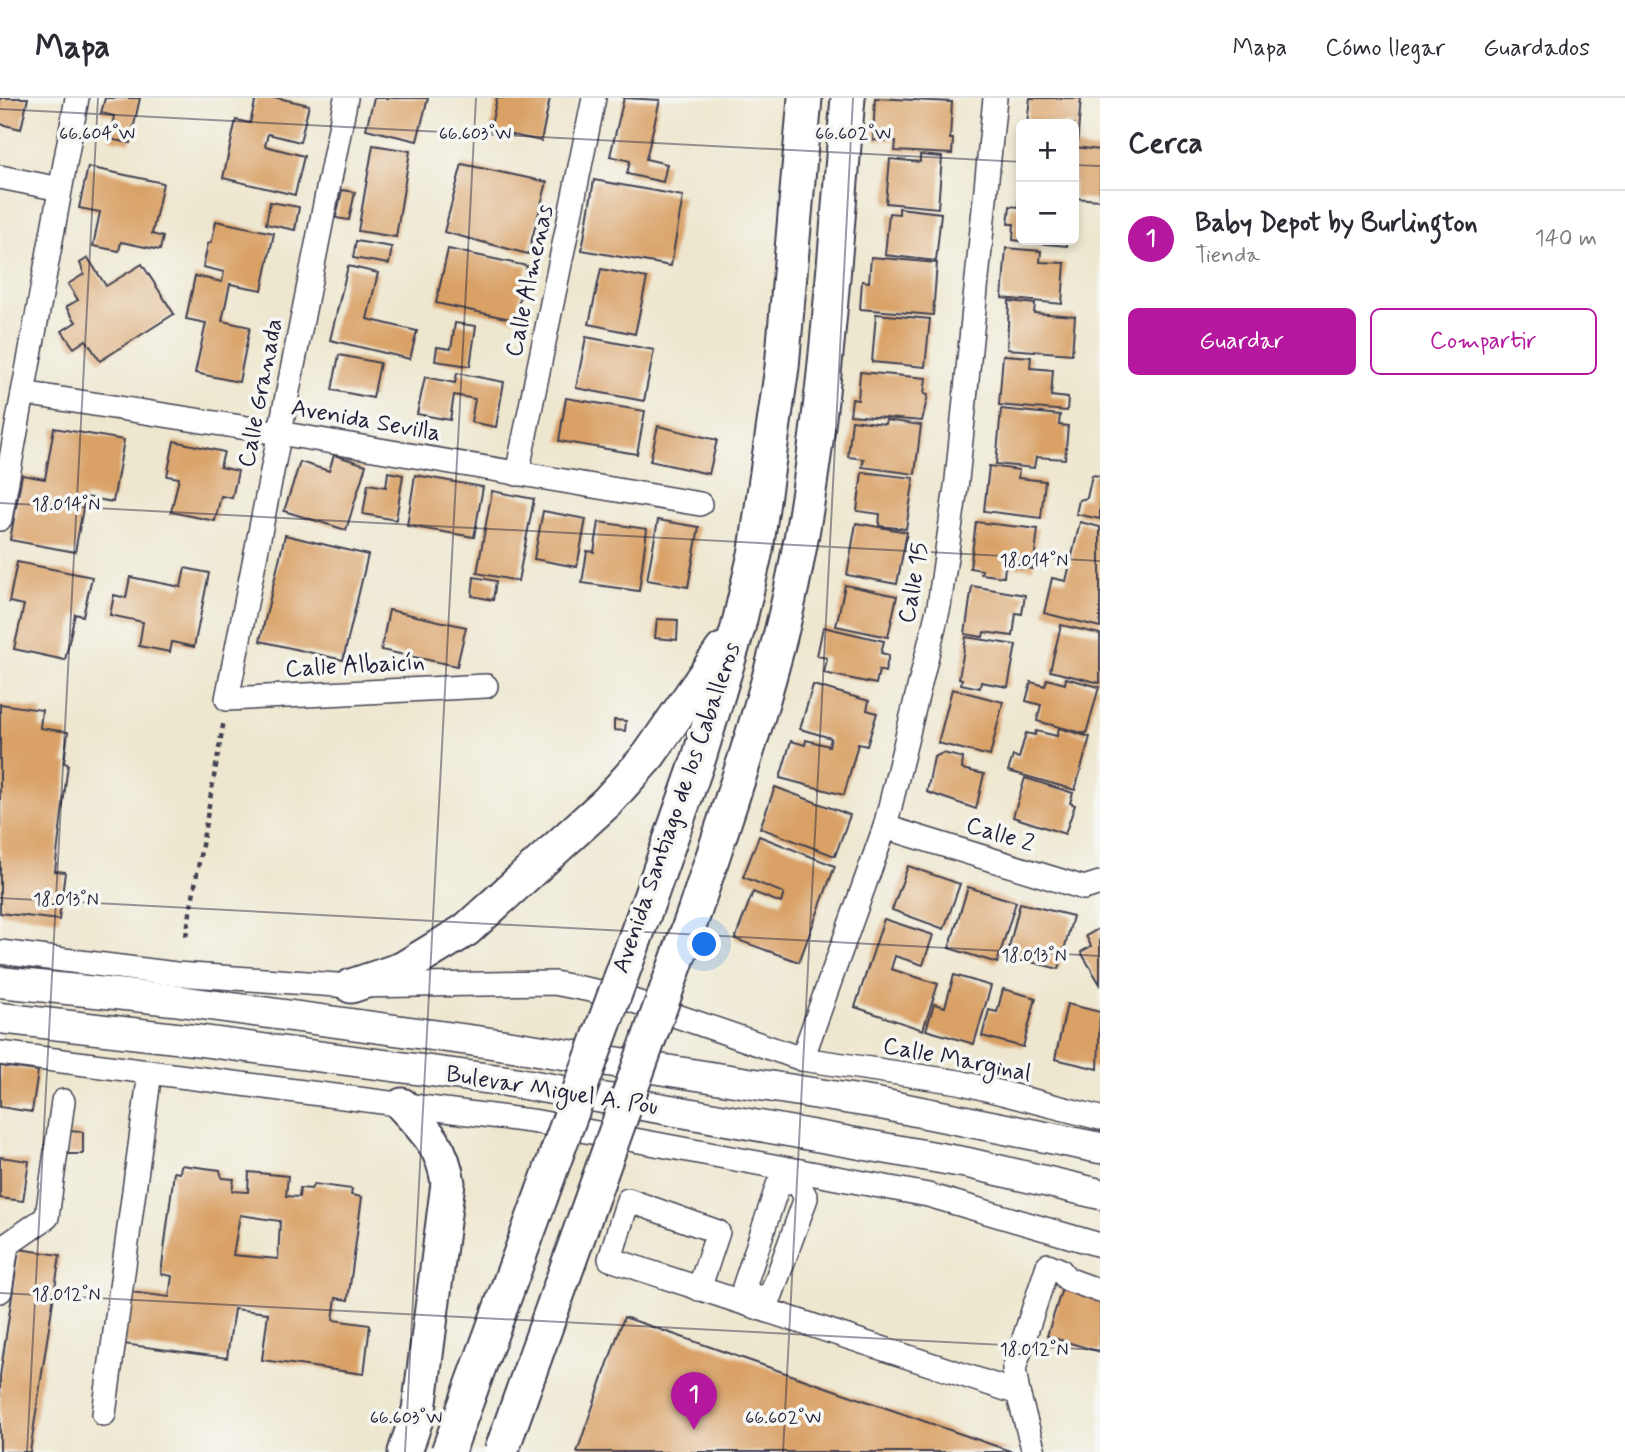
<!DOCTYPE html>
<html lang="es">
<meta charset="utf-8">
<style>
:root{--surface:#fff;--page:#f7f7f7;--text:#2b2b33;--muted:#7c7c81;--line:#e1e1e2;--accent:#b5179e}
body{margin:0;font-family:Mynerve,sans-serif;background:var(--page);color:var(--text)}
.controls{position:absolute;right:21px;top:21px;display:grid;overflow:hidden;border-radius:10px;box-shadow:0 4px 10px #0003}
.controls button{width:63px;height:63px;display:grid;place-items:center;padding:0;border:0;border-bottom:2px solid var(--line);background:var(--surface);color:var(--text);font:35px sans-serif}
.you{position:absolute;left:705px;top:847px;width:24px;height:24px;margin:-18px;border:5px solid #fff;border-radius:50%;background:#1a73e8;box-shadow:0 0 0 10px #1a73e833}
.badge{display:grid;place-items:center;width:46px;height:46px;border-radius:50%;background:var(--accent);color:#fff;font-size:23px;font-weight:700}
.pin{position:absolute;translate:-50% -58px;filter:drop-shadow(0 2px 4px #0008)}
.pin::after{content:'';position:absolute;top:37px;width:24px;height:21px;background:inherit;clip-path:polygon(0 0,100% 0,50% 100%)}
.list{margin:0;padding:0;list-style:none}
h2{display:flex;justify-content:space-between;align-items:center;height:91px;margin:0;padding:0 28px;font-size:30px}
h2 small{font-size:23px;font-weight:400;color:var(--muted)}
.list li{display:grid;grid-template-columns:46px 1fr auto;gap:21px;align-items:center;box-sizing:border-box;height:98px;padding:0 28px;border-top:2px solid var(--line)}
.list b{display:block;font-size:26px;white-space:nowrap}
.list p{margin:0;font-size:23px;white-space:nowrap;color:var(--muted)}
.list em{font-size:23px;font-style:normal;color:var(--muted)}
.actions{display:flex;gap:14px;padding:21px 28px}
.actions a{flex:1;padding:16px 0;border:2px solid var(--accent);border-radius:10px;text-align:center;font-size:24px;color:var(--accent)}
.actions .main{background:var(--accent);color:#fff}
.map{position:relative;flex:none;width:1100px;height:1354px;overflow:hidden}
header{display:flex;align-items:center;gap:42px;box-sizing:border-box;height:98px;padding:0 35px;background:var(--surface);border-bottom:2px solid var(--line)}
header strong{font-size:33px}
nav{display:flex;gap:38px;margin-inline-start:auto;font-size:24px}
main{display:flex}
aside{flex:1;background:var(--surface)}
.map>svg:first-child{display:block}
</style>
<header>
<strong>Mapa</strong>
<nav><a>Mapa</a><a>Cómo llegar</a><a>Guardados</a></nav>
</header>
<main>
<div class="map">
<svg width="1100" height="1354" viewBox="0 0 1100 1354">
<rect width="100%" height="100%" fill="#f6f6f2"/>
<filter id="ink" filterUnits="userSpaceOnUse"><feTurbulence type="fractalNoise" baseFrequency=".0143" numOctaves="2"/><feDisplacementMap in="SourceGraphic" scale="14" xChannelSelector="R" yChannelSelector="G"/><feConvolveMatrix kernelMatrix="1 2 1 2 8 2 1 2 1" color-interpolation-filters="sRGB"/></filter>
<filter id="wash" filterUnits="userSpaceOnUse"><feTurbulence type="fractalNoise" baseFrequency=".00686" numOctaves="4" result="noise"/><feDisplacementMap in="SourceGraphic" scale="28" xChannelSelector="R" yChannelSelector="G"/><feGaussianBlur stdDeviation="1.57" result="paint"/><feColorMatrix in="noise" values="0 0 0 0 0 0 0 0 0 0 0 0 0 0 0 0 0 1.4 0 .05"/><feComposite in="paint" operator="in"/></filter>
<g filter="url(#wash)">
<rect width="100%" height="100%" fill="#eee7cf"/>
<g id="blocks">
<g fill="#d9a166" fill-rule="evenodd">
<path d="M 0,0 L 28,0 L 21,31 L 0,26 Z"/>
<path d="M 105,0 L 140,0 L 130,45 L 109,41 L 114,18 L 101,15 Z"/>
<path d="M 256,0 L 278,0 L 309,7 L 300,44 L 268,36 L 265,48 L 304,58 L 295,97 L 223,80 L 236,22 L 250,25 Z"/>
<path d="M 374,0 L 428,0 L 417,43 L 366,31 Z"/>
<path d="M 497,0 L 550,0 L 541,43 L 490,32 Z"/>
<path d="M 624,0 L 660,2 L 646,61 L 667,66 L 663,84 L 627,76 L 630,63 L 610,58 Z"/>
<path d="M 875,0 L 952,4 L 950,41 L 953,41 L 952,56 L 895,53 L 896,43 L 873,42 Z"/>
<path d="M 1030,0 L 1081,0 L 1077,47 L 1074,47 L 1074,26 L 1027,26 Z"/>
<path d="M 373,47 L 410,53 L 396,139 L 358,133 Z"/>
<path d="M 1074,49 L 1100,52 L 1100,102 L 1074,100 Z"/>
<path d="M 920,57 L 942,59 L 938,110 L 886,105 L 890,61 L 920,64 Z"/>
<path d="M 462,66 L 547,84 L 528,156 L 444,134 Z"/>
<path d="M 88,69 L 163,85 L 152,136 L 163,139 L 160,152 L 121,144 L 119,153 L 93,148 L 100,114 L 79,110 Z"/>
<path d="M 594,82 L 683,98 L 671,168 L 582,152 Z"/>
<path d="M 342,92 L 355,94 L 349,122 L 336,120 Z"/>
<path d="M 1019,94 L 1021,94 L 1021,143 L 1013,142 L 1014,126 L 1008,126 L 1010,108 L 1018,109 Z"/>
<path d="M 270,104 L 299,109 L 295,132 L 266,126 Z"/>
<path d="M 899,110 L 941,115 L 936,163 L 885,157 L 889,115 L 899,116 Z"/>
<path d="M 216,123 L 274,135 L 262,192 L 230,186 L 222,223 L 250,229 L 239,284 L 195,275 L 206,225 L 186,221 L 195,178 L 222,184 L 224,174 L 203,169 L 208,146 L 212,143 Z"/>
<path d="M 1025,142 L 1067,142 L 1067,148 L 1025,144 Z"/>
<path d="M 356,143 L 392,149 L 389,166 L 353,160 Z"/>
<path d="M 1006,150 L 1041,153 L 1040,164 L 1065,165 L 1062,206 L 1002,200 Z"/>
<path d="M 448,151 L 527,168 L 515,222 L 436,205 Z"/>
<path d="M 871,159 L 937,165 L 933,217 L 860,211 L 862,183 L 869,184 Z"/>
<path d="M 88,160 L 106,188 L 142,166 L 174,216 L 100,263 L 86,242 L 74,250 L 62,233 L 76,224 L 66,209 L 78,202 L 68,186 L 84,176 L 80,165 Z"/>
<path d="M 348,168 L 378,175 L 367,221 L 417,233 L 410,261 L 330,242 Z"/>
<path d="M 601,171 L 647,180 L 635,236 L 589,226 Z"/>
<path d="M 1009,203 L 1035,206 L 1034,215 L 1075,218 L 1072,256 L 1007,251 Z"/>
<path d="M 876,216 L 930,221 L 925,269 L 872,264 Z"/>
<path d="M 455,225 L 476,228 L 470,268 L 435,263 L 437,249 L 451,251 Z"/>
<path d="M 586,239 L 654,252 L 644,303 L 576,290 Z"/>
<path d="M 339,257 L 380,265 L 373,300 L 332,292 Z"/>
<path d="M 1003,257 L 1031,259 L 1030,270 L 1053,272 L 1051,298 L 1068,300 L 1067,313 L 999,307 Z"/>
<path d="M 860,274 L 926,280 L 924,296 L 928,297 L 922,323 L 850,317 L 852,301 L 858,302 Z"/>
<path d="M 457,275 L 504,284 L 496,329 L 471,324 L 475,301 L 454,297 L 450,322 L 417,316 L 425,279 L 455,285 Z"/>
<path d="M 566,300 L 645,313 L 637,356 L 559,343 Z"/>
<path d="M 1001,311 L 1060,317 L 1059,327 L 1068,328 L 1065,361 L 1036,359 L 1034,370 L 996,366 Z"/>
<path d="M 852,322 L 885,326 L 886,322 L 921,327 L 915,376 L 862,369 L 864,361 L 848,359 Z"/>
<path d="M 658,328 L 717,342 L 709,376 L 650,363 Z"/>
<path d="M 54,330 L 124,342 L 113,404 L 85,399 L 75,454 L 10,442 L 22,377 L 45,381 Z"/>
<path d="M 174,343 L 224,354 L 220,369 L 238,373 L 232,400 L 221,398 L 215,423 L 171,414 L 179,380 L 167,378 Z"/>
<path d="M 334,357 L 366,367 L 346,432 L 284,413 L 300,364 L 329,373 Z"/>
<path d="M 989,368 L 1019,372 L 1018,380 L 1045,383 L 1041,420 L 984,413 Z"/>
<path d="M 388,374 L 403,377 L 396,422 L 363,416 L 368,386 L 386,389 Z"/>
<path d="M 862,374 L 914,380 L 906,431 L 879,428 L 880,416 L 857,413 Z"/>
<path d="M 415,377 L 483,389 L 474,439 L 407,428 Z"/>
<path d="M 1092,377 L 1100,378 L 1100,421 L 1076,416 L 1079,402 L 1087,400 Z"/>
<path d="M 492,393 L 534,401 L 518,483 L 477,475 Z"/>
<path d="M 543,413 L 586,421 L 577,469 L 534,461 Z"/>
<path d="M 658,422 L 699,429 L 688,489 L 647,482 Z"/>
<path d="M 599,424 L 647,431 L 639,493 L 582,485 L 587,453 L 594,454 Z"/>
<path d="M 976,424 L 1038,431 L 1033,471 L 1005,468 L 1004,479 L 981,476 L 982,472 L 970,470 Z"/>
<path d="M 1080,424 L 1100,429 L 1100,529 L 1044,515 L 1052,480 L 1066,483 Z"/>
<path d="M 856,425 L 907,434 L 897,486 L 847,477 Z"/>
<path d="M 285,437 L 368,457 L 343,562 L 260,543 Z"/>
<path d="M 17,464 L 92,479 L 83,518 L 75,516 L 65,562 L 14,551 L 24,507 L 9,504 Z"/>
<path d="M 185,470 L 209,475 L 194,549 L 172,544 L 170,554 L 139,548 L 143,524 L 110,517 L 114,497 L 126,500 L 130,479 L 181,489 Z"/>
<path d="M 474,479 L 496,483 L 493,502 L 472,498 Z"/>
<path d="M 845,487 L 897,498 L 888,539 L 836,528 Z"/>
<path d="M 972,488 L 1025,497 L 1022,516 L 1016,515 L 1013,538 L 984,534 L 983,539 L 965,536 Z"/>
<path d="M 389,512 L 466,529 L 457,568 L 381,552 Z"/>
<path d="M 657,521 L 678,522 L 677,542 L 655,540 Z"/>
<path d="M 1061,527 L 1100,536 L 1100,585 L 1050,573 Z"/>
<path d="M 823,529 L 884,543 L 881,555 L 889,557 L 885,574 L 879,572 L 876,586 L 824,575 L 827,560 L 817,558 Z"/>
<path d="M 966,539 L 1016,547 L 1008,589 L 981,584 L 980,590 L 961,586 L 962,581 L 959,580 Z"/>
<path d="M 1066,580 L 1099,589 L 1086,636 L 1037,623 L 1041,607 L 1026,603 L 1031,584 L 1045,588 L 1047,581 L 1065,586 Z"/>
<path d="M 813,587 L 869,603 L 867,612 L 877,615 L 867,648 L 858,646 L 844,697 L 780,680 L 791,643 L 805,647 L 806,642 L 829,648 L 831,640 L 800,631 Z"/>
<path d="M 952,591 L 1003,604 L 990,658 L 938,645 Z"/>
<path d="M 0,606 L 42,612 L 40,630 L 68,634 L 64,665 L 68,666 L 55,773 L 65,774 L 59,822 L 0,815 Z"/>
<path d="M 614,622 L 626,623 L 625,633 L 614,632 Z"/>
<path d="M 1059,630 L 1090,639 L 1075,692 L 1008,673 L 1013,658 L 1019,660 L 1026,635 L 1035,637 L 1036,633 L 1057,638 Z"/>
<path d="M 943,655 L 963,660 L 962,671 L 984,676 L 976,711 L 927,694 L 934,659 Z"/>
<path d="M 1025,680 L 1073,695 L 1070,705 L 1075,707 L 1065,736 L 1013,719 Z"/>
<path d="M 775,689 L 850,717 L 835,758 L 760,730 Z"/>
<path d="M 759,738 L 835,768 L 799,864 L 735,841 L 753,794 L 781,805 L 784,795 L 743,779 Z"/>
<path d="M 908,768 L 960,786 L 944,831 L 892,812 Z"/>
<path d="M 968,789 L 1016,804 L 997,865 L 949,850 Z"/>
<path d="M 1020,805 L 1073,818 L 1059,871 L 1007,858 Z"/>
<path d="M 884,821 L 933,837 L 923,867 L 895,858 L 891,871 L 938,886 L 923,932 L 855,909 Z"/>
<path d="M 1100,830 L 1100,886 L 1081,854 L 1091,848 L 1086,838 Z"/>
<path d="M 954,877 L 991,888 L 974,946 L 926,932 L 934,906 L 945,909 Z"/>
<path d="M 1003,891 L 1036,900 L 1023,949 L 982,938 L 989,912 L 997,914 Z"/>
<path d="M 1067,906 L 1100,914 L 1098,971 L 1055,961 Z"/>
<path d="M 0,968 L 38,973 L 32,1014 L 0,1009 Z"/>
<path d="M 69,1033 L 83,1034 L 83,1056 L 68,1056 Z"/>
<path d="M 0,1059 L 29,1063 L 23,1103 L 0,1100 Z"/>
<path d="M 181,1067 L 220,1072 L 222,1080 L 234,1081 L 232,1093 L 248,1094 L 249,1074 L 288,1078 L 286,1098 L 299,1099 L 300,1090 L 311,1091 L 314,1086 L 352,1091 L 351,1097 L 362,1099 L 348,1202 L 336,1200 L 333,1222 L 370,1227 L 364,1276 L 262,1262 L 268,1215 L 234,1211 L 227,1260 L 123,1246 L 131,1194 L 169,1199 L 172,1178 L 161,1176 L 174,1074 L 180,1075 ZM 240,1117 L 280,1123 L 278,1161 L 233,1157 Z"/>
<path d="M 19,1151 L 60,1157 L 30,1354 L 0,1354 L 0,1278 Z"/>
<path d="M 1064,1184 L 1100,1195 L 1100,1254 L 1047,1238 Z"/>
<path d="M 624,1219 L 1013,1354 L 577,1354 Z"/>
</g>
</g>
</g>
<g filter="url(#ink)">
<use href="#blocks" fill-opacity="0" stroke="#414051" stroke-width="2"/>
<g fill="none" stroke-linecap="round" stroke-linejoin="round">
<defs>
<g id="minor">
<path d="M 346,0 L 227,601 L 486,588"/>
<path d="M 0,79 L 60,91"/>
<path d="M 23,295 L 279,335 L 700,406"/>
<path d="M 517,376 L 594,0"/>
<path d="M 0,421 L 77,0"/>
<path d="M 885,729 L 1084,790 L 1100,785"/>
<path d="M 0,854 L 176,876 L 351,888 L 554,885 L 616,897 L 802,961 L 959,984 L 1100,1020"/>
<path d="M 0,955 L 538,1024 L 928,1097 L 1100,1147"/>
<path d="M 802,961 L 885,729 L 939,508 L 957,382 L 995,0"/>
<path d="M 699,1191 L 718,1134 L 628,1102 L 610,1161 C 746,1206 882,1251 1018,1295 L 1034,1354"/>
<path d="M 0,1193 L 7,1147 L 47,1119 L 63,1003"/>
<path d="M 756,1200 L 771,1197 L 806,1100 L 797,1083 L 800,1073"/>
<path d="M 756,1200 L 744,1189 L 778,1087 L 797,1083"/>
<path d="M 1018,1295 L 1014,1271 L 1048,1167 L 1060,1172 L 1067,1181 L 1100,1193"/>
<path d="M 104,1316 L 150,974"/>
</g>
<g id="major">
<path d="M 0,884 L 173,902 L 506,947 L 876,1005 L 1100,1050"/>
<path d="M 0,920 L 202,943 L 507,983 L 968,1065 L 1100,1096"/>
</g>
<g id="highway">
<path d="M 652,794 L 699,660 L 738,530 L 756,452 L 782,269 L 805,0"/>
<path d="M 695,812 C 732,700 772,588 795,473 C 826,317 834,158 848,0"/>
<path d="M 351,888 L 402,871 L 466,832 L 607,704 L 649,657 L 722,552"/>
<path d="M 402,1007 C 426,1033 443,1049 448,1085 L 419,1312 L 405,1354"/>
</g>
</defs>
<use href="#minor" stroke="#414051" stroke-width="26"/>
<use href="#major" stroke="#414051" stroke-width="33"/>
<use href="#highway" stroke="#414051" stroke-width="37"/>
<path stroke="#414051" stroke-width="4.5" stroke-dasharray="5 5" stroke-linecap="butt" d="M 186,838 L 224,622"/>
<use href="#minor" stroke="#fff" stroke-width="23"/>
<use href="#major" stroke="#fff" stroke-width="30"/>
<use href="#highway" stroke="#fff" stroke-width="33"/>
<defs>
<g id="highway-bridge">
<path d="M 448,1354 L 652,794"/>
<path d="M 501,1354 L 695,812"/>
</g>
</defs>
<use href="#highway-bridge" stroke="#414051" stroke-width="37" stroke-linecap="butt"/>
<use href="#highway-bridge" stroke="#fff" stroke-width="33"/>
</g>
</g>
<path fill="none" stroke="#22223b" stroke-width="2" stroke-opacity="0.45" d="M 0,11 L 1021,64M 1074,67 L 1100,68M 0,405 L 1100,463M 0,800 L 1100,858M 0,1195 L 1100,1252M 27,1354 L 98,0M 405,1354 L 476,0M 783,1354 L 853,0"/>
<g text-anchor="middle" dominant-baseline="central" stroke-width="7" stroke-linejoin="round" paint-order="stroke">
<g font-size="24" fill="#22223b" stroke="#f6f6f2">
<text transform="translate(530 183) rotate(-78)">Calle Almenas</text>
<text transform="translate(261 295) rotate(-79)">Calle Granada</text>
<text transform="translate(366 323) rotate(10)">Avenida Sevilla</text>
<text transform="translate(914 485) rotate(-80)">Calle 15</text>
<text transform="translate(355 568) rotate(-3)">Calle Albaicín</text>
<text transform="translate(677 710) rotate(-71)">Avenida Santiago de los Caballeros</text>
<text transform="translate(1000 737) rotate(17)">Calle 2</text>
<text transform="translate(957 962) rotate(11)">Calle Marginal</text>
<text transform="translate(552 993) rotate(9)">Bulevar Miguel A. Pou</text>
</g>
</g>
<g font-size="18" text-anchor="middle" fill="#22223b" stroke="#f6f6f2" stroke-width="7" stroke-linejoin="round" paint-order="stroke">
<text x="97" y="41">66.604°W</text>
<text x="475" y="41">66.603°W</text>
<text x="853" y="41">66.602°W</text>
<text x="66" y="412">18.014°N</text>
<text x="1034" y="468">18.014°N</text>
<text x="66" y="807">18.013°N</text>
<text x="1034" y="863">18.013°N</text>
<text x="66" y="1202">18.012°N</text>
<text x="1034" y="1257">18.012°N</text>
<text x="406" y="1325">66.603°W</text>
<text x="783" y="1325">66.602°W</text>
</g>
</svg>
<div class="controls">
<button>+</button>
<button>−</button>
</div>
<div class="you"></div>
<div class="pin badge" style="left:694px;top:1332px">1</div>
</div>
<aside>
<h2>Cerca<small></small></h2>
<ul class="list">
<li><span class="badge">1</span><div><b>Baby Depot by Burlington</b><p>Tienda</p></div><em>140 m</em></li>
</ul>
<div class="actions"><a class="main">Guardar</a><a>Compartir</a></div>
</aside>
</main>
